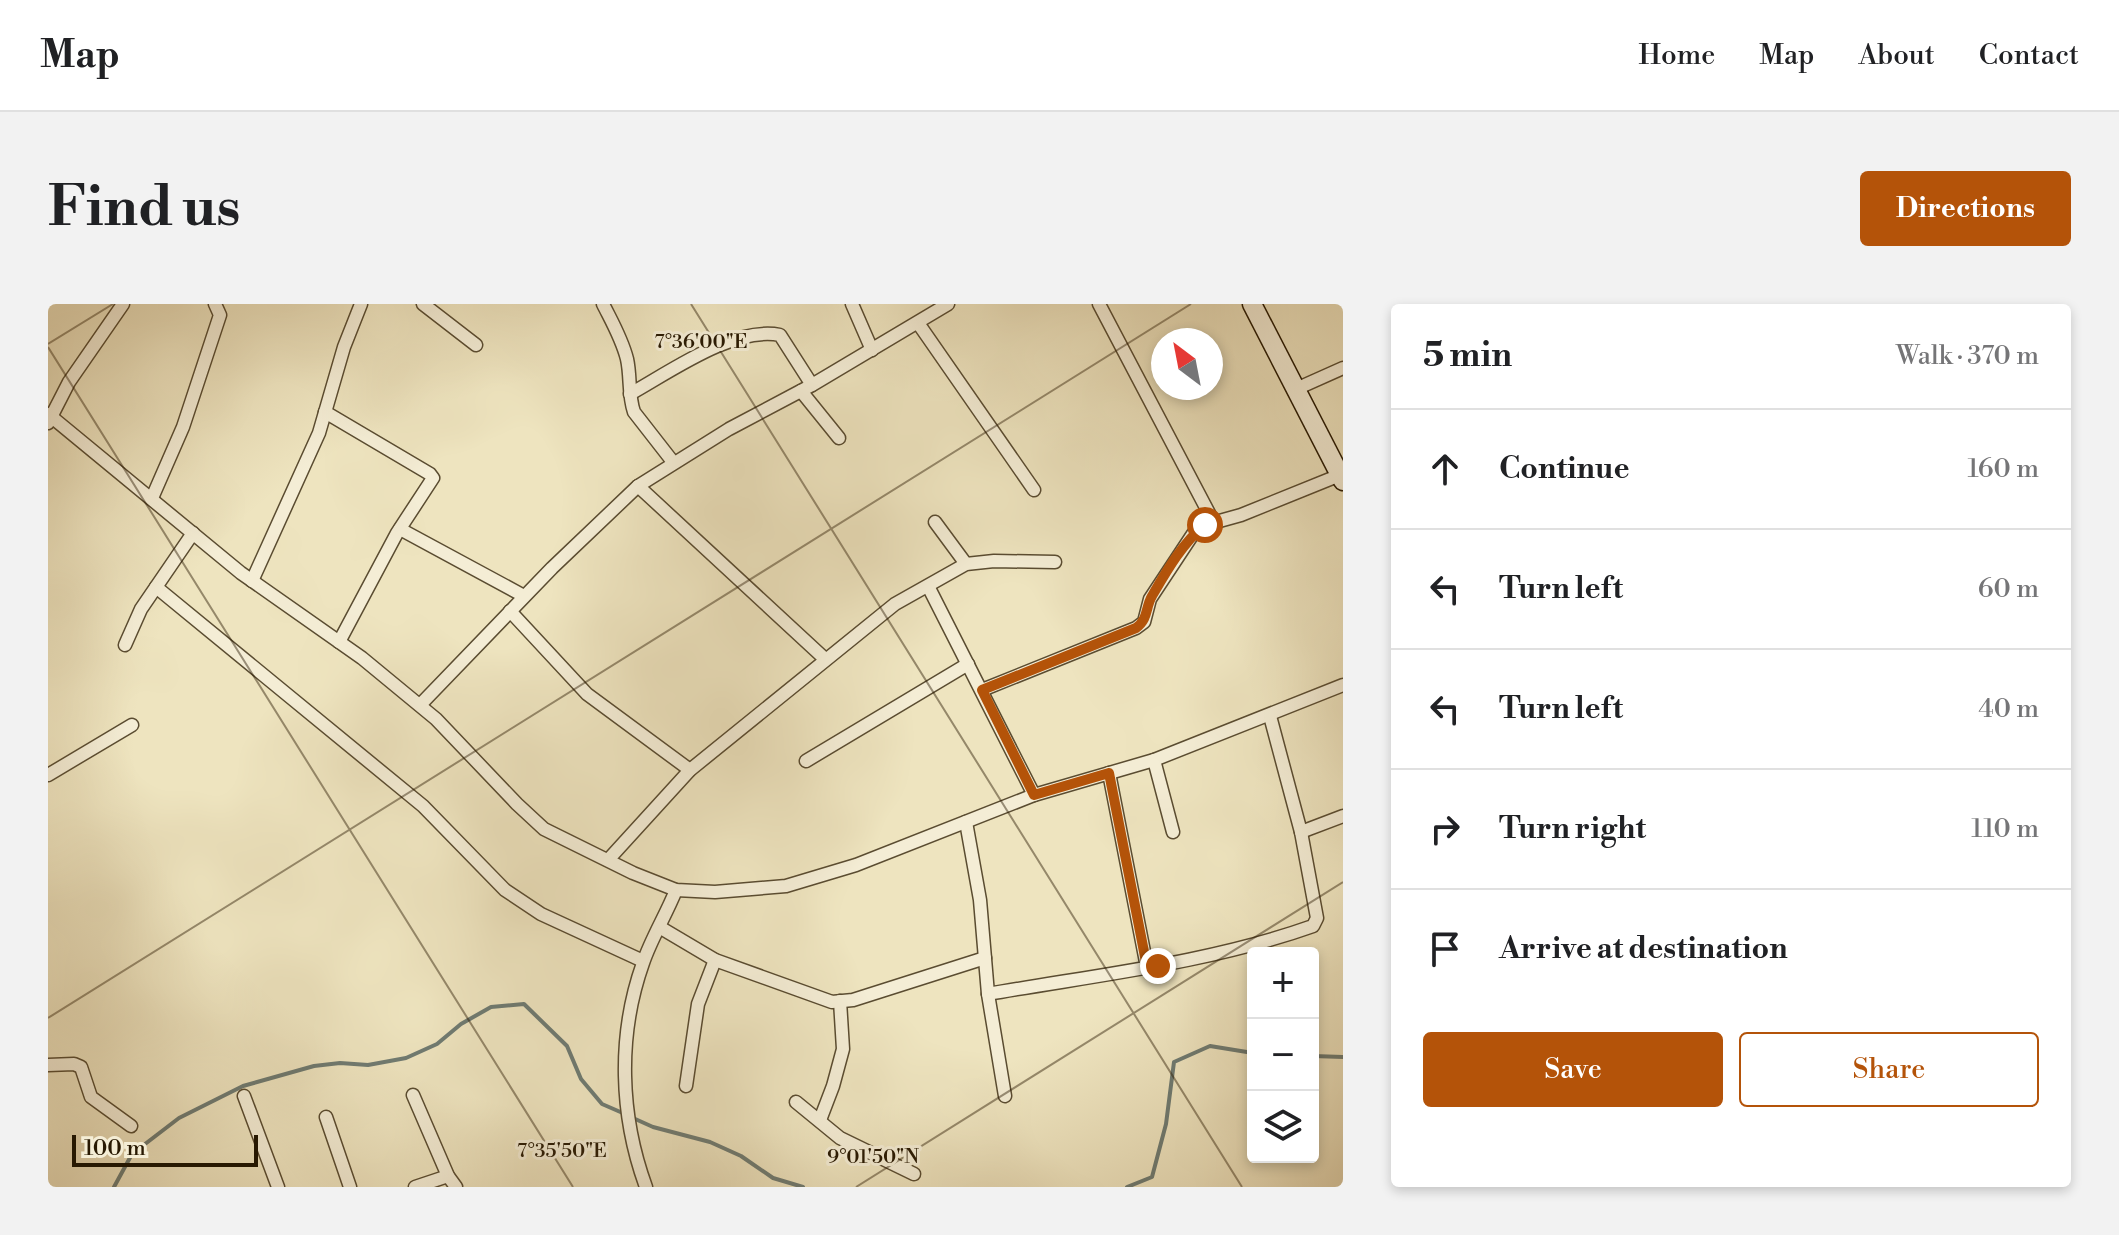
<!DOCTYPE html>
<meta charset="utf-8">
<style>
:root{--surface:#fff;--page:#f2f2f2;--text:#202124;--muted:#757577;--line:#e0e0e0;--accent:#b45309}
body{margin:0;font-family:"Libre Bodoni",serif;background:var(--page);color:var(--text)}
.controls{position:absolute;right:24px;bottom:24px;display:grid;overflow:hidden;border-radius:8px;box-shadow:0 4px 12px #0003}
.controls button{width:72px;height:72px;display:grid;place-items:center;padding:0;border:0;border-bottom:2px solid var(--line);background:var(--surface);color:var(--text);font:40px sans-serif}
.compass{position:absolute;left:1103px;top:24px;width:72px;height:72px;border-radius:50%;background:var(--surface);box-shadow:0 4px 12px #0003;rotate:328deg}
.scale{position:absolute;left:24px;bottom:20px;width:186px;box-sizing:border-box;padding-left:8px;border:4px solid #281902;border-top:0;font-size:22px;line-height:28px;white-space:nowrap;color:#281902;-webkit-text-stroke:6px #f4edd5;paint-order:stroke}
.stop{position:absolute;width:24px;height:24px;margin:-18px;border:6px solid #b45309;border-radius:50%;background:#fff}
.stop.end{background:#b45309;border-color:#fff;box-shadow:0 2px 8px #0008}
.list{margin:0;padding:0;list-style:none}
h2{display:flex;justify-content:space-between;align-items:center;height:104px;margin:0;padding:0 32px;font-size:34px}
h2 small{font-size:26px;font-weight:400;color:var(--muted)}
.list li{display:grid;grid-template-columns:52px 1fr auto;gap:24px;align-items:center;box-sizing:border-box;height:120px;padding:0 32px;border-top:2px solid var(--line)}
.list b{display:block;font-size:30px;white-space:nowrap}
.list em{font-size:26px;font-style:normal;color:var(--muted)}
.actions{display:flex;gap:16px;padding:24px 32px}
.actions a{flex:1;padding:18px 0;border:2px solid var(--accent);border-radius:8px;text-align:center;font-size:28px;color:var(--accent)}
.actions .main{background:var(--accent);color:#fff}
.icon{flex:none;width:44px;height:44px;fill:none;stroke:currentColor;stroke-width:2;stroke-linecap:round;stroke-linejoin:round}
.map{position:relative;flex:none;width:1295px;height:883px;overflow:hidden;border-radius:8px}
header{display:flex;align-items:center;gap:48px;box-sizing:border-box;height:112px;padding:0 40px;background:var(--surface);border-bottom:2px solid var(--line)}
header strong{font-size:38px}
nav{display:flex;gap:44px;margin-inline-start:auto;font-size:28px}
.intro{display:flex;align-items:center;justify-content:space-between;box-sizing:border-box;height:192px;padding:0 48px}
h1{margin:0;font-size:56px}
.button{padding:20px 36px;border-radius:8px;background:var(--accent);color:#fff;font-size:28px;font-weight:700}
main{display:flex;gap:48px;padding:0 48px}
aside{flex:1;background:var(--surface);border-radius:8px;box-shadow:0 4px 12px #0003}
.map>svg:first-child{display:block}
</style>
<header>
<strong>Map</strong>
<nav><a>Home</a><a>Map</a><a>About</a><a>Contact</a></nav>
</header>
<div class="intro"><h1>Find us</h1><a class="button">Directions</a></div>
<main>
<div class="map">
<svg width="1295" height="883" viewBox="0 0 1295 883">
<rect width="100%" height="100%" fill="#eee4bf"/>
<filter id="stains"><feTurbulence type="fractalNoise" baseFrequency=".0025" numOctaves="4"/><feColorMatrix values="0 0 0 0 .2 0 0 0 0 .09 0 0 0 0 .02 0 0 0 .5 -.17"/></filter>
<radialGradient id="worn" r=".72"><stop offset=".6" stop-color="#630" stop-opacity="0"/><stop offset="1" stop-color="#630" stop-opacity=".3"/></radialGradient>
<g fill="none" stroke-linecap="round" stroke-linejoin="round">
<g stroke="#6f7b72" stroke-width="4">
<path d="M 1265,752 L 1295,753"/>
<path d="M 585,814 L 605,823 L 662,838 L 693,852 L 725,874 L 755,883"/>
<path d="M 66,883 L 84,850 L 131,814 L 195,782 L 266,762 L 292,759 L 320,761 L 358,754 L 389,740 L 413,720 L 443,703 L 476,700 L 519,742 L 533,775 L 554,800 L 577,810"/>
<path d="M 1079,883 L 1104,873 L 1118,820 L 1126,758 L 1162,742 L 1205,749"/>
</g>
<defs>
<g id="street">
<path d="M 375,0 L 428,41"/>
<path d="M 555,0 C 564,18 574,35 579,55 C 583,73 580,91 586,108 L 625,158"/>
<path d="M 804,0 L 824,46"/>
<path d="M 1051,0 L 1164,215 L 1170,218"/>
<path d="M 870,19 L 986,186"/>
<path d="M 1248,85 L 1295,64"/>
<path d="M 753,87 L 791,134"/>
<path d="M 582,90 C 622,68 685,22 732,31 L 764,81"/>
<path d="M 277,108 L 382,170 L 385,174 L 349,229 L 291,338"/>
<path d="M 0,110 L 193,269 L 314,354 L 388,415 L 469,500 L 496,525 L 585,569 L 628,586 L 667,588 L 738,582 L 808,561 L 986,491 L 1106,456 L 1295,381"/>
<path d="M 0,119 L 21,78 L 75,0"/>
<path d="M 590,182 L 777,355"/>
<path d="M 104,194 L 135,123 L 172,11 L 167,0"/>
<path d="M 887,218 L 918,260"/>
<path d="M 352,225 L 476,292"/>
<path d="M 204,277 L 271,129 L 296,43 L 313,0"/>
<path d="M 880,282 L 986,491"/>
<path d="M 108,283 L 375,502 L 457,586 L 493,610 L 595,657"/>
<path d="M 462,307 L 539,390 L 642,466"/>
<path d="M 77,341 L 93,305 L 145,229"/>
<path d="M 934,386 L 1088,324 L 1096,318 L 1102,295 L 1145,230 L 1157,221 L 1193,211 L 1292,171"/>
<path d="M 372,401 L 504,264 L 590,182 L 681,125 L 764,81 L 900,0"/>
<path d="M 1106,456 L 1125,528"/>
<path d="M 758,457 L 920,360"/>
<path d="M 1061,469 L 1099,663"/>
<path d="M 0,471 L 84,421"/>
<path d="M 918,518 L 932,596 L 940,690 L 957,792"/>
<path d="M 1253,528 L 1295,512"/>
<path d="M 560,556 L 642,466 L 847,300 L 918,260 L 946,257 L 1007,258"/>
<path d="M 613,624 L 667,656 L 784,698 L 805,696 L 937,654"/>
<path d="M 940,690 C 1048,671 1161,659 1265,622 L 1269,614 L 1253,528 L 1222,412"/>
<path d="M 0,761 L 26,760 L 33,763 L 43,793 L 83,822"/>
<path d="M 638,782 L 650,700 L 667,656"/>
<path d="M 365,791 L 400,872 L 408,883"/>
<path d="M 196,792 L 230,883"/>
<path d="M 748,798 L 792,834 L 866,870"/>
<path d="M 278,813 L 302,883"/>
<path d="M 772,816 L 785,782 L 795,745 L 792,697"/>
<path d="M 367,883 L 400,872"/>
<path d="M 598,883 C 572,812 569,732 595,659 C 603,635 618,611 628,586"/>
</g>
<path id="secondary" d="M 1204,0 L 1295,177"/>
</defs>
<use href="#street" stroke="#5a4c31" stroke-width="15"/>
<use href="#secondary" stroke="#281902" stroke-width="21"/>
<use href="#street" stroke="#f4edd5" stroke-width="12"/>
<use href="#secondary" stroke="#f4edd5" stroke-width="18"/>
</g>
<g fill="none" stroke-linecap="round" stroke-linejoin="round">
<path stroke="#b45309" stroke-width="10" d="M 1110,662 L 1099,663 L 1061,469 L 986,491 L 934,386 L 1088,324 C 1101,314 1097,304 1104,292 C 1118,268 1135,238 1157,221"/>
</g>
<path fill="none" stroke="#281902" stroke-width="2" stroke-opacity="0.45" d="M 643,0 L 1194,883M 0,40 L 65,0M 0,43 L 525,883M 0,714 L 1143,0M 808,883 L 1295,578"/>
<g font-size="20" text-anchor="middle" fill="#281902" stroke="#f4edd5" stroke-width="6" stroke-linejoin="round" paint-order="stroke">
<text x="653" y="44">7°36'00"E</text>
<text x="514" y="853">7°35'50"E</text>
<text x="825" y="859">9°01'50"N</text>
</g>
<rect width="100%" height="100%" filter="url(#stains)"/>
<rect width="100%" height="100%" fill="url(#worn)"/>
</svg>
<div class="controls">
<button>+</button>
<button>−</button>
<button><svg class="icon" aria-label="layers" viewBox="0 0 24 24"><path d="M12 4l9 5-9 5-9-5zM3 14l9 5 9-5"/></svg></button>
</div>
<svg class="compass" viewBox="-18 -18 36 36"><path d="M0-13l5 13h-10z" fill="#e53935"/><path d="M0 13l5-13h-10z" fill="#757577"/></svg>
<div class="scale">100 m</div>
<div class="stop" style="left:1157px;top:221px"></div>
<div class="stop end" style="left:1110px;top:662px"></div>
</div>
<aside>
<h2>5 min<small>Walk · 370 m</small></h2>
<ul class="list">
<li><svg class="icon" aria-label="ahead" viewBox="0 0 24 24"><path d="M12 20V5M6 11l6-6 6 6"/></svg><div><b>Continue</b></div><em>160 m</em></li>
<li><svg class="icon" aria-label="left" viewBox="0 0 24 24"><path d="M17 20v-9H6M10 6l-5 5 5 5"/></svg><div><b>Turn left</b></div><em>60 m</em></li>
<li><svg class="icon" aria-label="left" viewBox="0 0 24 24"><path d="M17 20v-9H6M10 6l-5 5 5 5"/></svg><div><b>Turn left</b></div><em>40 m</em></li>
<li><svg class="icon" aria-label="right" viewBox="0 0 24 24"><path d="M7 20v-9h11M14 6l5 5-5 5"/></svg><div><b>Turn right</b></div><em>110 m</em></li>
<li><svg class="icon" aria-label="arrive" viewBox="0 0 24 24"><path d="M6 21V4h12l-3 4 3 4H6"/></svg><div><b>Arrive at destination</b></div></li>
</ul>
<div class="actions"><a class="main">Save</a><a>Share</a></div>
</aside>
</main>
